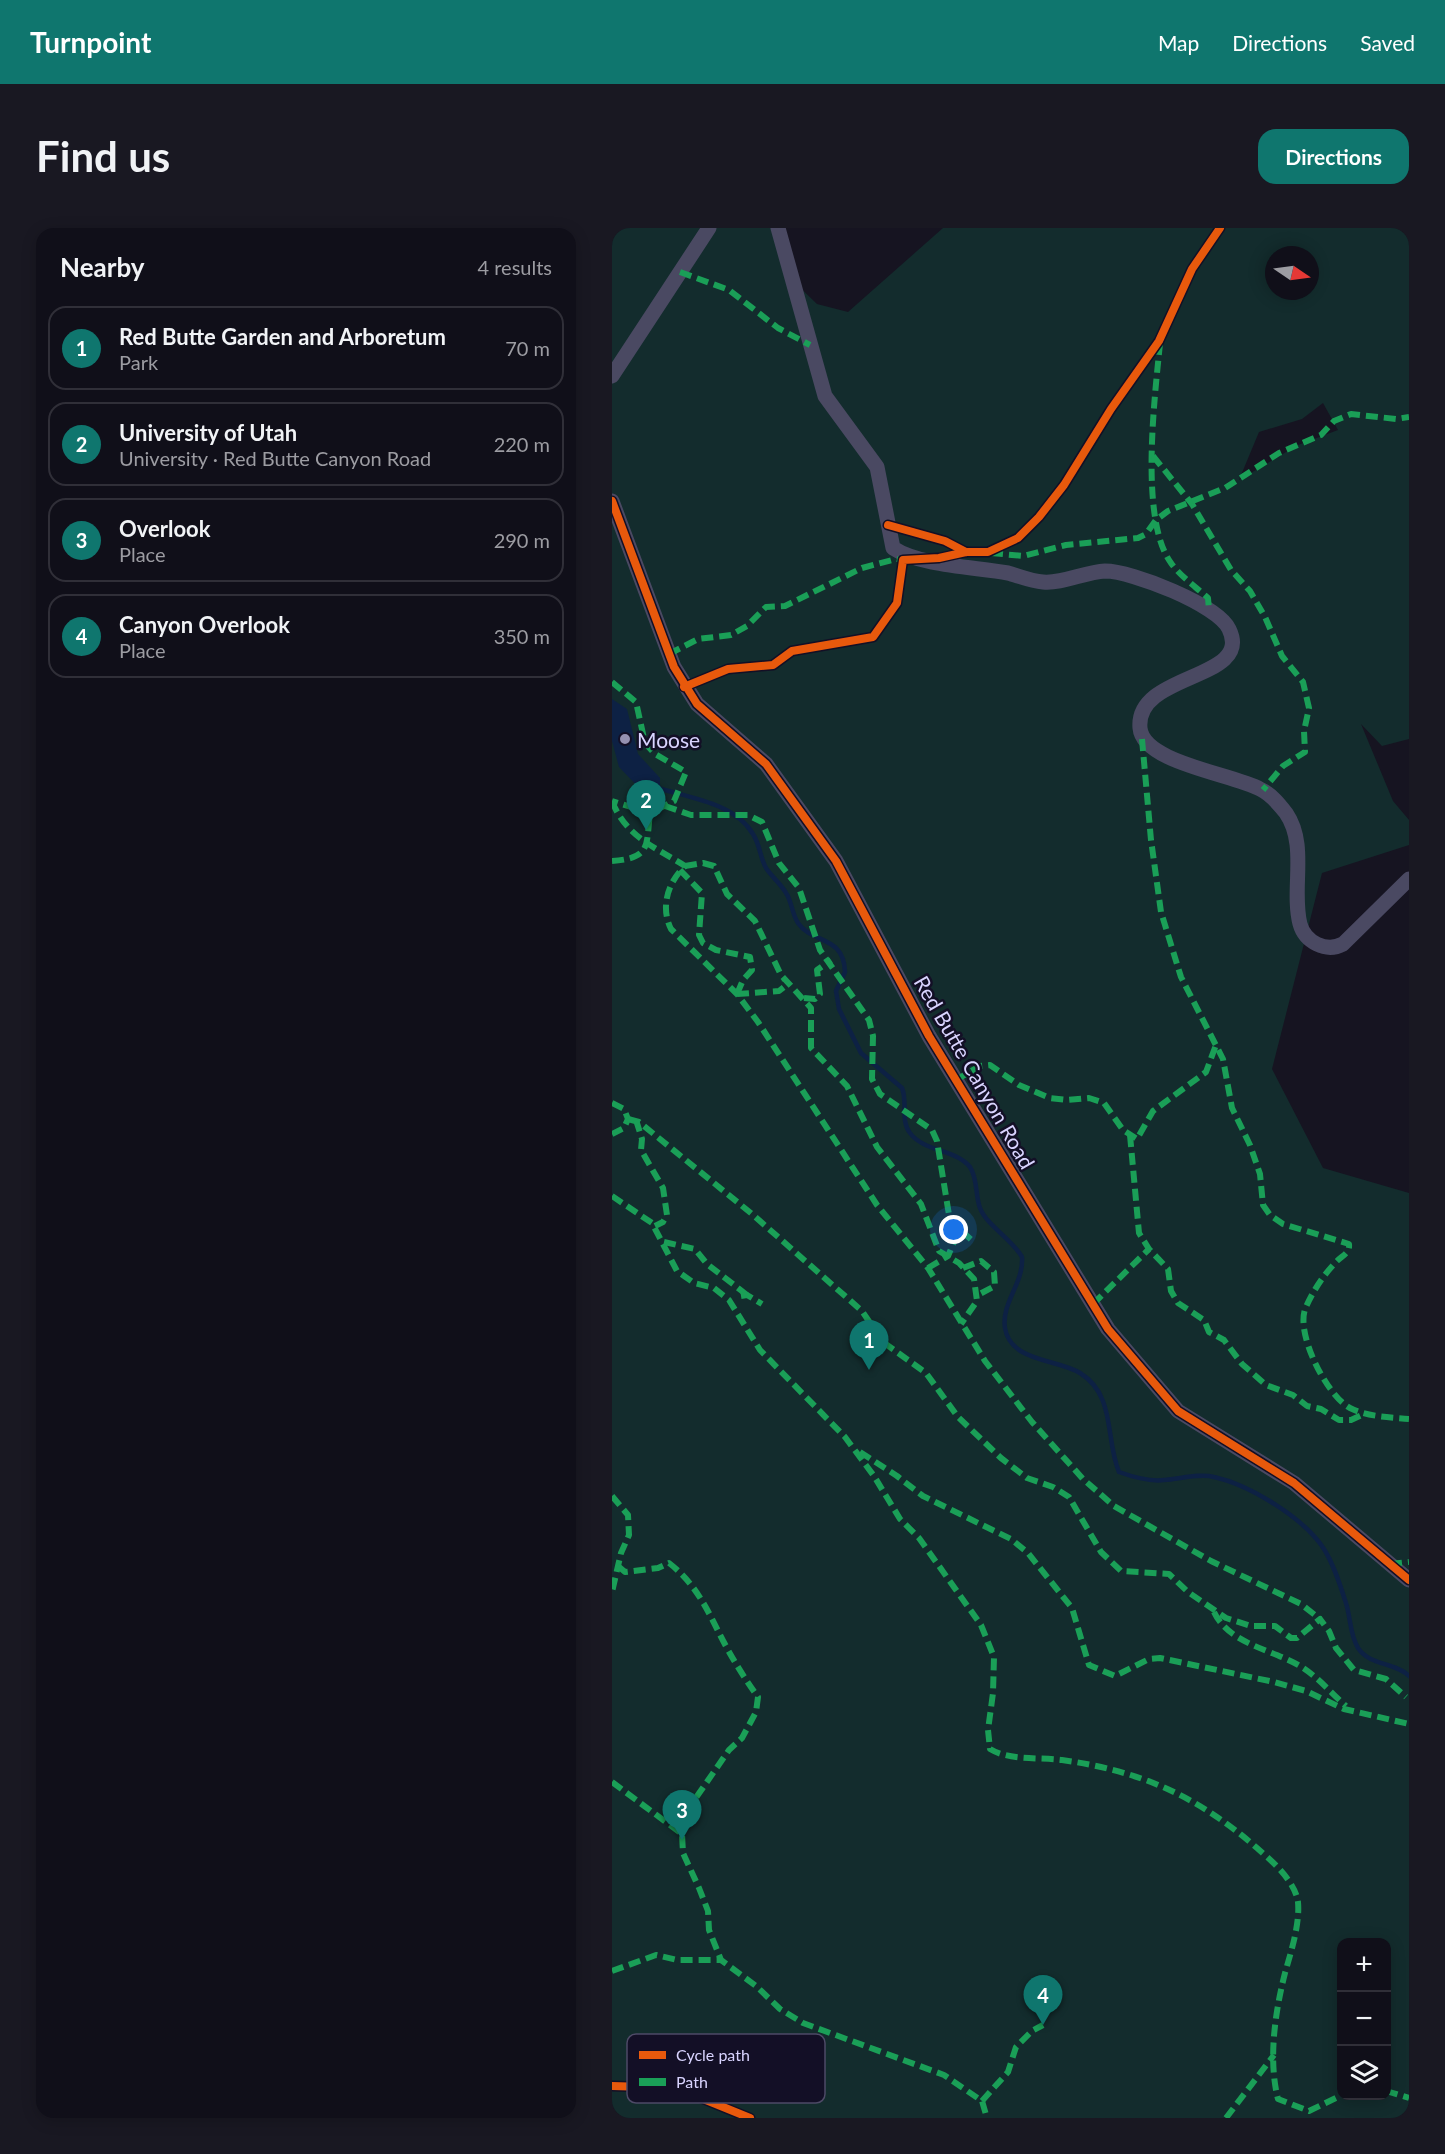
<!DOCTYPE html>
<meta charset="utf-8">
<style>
:root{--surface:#100f19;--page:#191822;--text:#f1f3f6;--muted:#9c9ca2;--line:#302f38;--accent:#0f766e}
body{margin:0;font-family:Lato,sans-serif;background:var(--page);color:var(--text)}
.controls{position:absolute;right:18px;bottom:18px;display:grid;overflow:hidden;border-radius:12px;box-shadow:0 3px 15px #0003}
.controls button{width:54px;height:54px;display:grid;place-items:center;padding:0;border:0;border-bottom:2px solid var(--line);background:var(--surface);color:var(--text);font:30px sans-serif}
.compass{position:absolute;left:653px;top:18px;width:54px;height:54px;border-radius:50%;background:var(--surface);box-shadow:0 3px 15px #0003;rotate:103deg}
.you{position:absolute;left:342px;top:1002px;width:21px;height:21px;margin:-15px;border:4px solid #fff;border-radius:50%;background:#1a73e8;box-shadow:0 0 0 9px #1a73e833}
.badge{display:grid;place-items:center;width:39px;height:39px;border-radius:50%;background:var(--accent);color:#fff;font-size:20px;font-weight:700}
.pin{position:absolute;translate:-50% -50px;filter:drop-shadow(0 2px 3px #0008)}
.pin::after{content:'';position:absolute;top:32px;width:21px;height:18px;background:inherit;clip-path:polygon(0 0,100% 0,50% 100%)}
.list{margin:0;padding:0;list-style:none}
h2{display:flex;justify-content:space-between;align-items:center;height:78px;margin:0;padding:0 24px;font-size:26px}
h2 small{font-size:20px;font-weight:400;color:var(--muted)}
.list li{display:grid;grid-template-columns:39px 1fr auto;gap:18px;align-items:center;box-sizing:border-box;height:84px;margin:0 12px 12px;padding:0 12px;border:2px solid var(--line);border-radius:18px}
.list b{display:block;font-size:22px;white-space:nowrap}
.list p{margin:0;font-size:20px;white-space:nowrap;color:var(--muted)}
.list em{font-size:20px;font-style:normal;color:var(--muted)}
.icon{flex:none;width:33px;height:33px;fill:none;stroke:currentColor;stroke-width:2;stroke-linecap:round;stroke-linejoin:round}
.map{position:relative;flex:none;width:797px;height:1890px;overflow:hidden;border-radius:18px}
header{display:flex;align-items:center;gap:36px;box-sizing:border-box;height:84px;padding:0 30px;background:var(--accent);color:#fff}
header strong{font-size:28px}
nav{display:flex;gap:33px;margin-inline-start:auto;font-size:21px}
.intro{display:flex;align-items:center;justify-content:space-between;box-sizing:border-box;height:144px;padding:0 36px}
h1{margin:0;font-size:42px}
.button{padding:15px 27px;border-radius:18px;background:var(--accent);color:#fff;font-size:21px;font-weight:700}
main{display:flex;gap:36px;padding:0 36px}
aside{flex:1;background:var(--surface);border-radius:18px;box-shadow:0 3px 15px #0003}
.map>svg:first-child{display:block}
</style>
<header>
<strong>Turnpoint</strong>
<nav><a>Map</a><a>Directions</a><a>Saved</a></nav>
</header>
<div class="intro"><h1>Find us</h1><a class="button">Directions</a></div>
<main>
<aside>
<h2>Nearby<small>4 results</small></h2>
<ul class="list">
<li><span class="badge">1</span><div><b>Red Butte Garden and Arboretum</b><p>Park</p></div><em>70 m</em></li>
<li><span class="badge">2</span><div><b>University of Utah</b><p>University · Red Butte Canyon Road</p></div><em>220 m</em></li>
<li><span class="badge">3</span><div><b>Overlook</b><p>Place</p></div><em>290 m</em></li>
<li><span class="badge">4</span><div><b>Canyon Overlook</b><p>Place</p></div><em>350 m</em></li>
</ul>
</aside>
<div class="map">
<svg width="797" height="1890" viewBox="0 0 797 1890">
<rect width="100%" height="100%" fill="#161421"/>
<path fill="#132c2d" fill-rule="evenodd" d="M 0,0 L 173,0 L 174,46 L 205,76 L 236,84 L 331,0 L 797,0 L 797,511 L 770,518 L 749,496 L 781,573 L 797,592 L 797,617 L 710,645 L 660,841 L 711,940 L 797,965 L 797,1890 L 0,1890 ZM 662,27 L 698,27 L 698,63 L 662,63 ZM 711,175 L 726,202 L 686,217 L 627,252 L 647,204 L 690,191 ZM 730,1714 L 774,1714 L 774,1868 L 730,1868 Z"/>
<path fill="#0d2144" d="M 0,471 L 15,481 L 26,526 L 48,550 L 48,560 L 31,564 L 7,539 L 0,513 Z"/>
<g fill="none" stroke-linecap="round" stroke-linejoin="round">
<path stroke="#0d2144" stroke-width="4.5" d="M 43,556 L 49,561 C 80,570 123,576 141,606 C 148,617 148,629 154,640 C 160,649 169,656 174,665 C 180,674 180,686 186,695 C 200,716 232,707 233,744 L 224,763 L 227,781 L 249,825 L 290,860 C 296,874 288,892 298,905 C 312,924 344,921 358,939 C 366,951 363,967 368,980 C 375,998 399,1010 410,1029 C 412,1055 389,1075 393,1100 C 398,1134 446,1131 468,1145 C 504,1167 493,1211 507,1244 C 521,1249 538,1254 552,1252 C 568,1251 587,1245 602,1249 C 638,1257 692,1290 712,1321 C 722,1337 727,1354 733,1372 C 739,1388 737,1405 746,1420 C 758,1438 783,1434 797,1448"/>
<g stroke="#4a4962" stroke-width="15">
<path d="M 166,0 L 213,168 L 265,239 L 281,320 C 308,338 363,339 396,345 C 407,348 419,353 431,354 C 450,356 473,344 493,343 C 520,343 606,377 617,401 C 642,453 523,444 528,500 C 531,535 621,546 648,561 C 659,566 667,576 674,585 C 696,617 679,661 688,696 C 693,714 714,725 731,716 L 797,651"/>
<path d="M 0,148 L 97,0"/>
<path d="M 0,273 L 62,439 L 85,476 L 154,536 L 224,633 L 317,808 L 496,1101 L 566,1183 L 682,1255 L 797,1352"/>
</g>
<g stroke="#1a9f57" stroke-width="6" stroke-dasharray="12 6" stroke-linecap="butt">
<path d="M 68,44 L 117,62 L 166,100 L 198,117"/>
<path d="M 548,115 C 543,168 527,291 559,335 C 568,348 584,359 596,370 L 597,382"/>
<path d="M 541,228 L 580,276 L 619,342 L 638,363 L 653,389 L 670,428 L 691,454 L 697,480 L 692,503 L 693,524 L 671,538 L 651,562"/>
<path d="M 379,325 L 411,328 L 454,317 L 526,310 L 534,306 L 544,292 L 556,283 L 613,260 L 667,225 L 709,207 L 722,193 L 739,186 L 784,191 L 797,189"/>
<path d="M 57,426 L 86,411 L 119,407 L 135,398 L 154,379 L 173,378 L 250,340 L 284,331 L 291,332"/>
<path d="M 0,454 L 24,474 L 33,515 L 43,526 L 74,544 L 62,573 L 38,585 L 0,573"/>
<path d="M 530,511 L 539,612 L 549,684 L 569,749 L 611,831 L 620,880 L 638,917 L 648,946 L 651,977 L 658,987 L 671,996 L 737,1016 C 738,1025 731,1027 725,1033 C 712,1046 701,1063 694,1079 C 682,1104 715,1168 738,1180 C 756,1189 777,1189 797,1191"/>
<path d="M 0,573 C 14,609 43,619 73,638 C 56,654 48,679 59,701 L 125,766 L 146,794 L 265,977 L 316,1040 L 373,1133 L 420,1194 L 471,1251 L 502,1278 L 599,1333 L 689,1376 L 708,1391"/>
<path d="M 53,578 L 79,587 L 136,587 L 150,594 L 167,635 L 187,660 L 208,722 L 257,792 L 261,808 L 260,851 L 268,866 L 320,902 L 325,913 L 338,993 L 362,1014"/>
<path d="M 0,633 C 39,630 34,619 38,585"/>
<path d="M 73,638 L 91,635 L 102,638 L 115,666 L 143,693 L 169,747 L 199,780 L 199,820 L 235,858 L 265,919 L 309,976 L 327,1023 L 347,1035 L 362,1051 L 365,1073 L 349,1096"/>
<path d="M 68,642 L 90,665 L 87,707 L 91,715 L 104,722 L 138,729 L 140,742 L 131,752 L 125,766"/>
<path d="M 125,766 L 167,763 L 172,759 L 173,751"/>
<path d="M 192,770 L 203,771 L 208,766 L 205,742 L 219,732"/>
<path d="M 344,852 L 368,838 L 378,837 L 407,857 L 438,870 L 455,872 L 477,870 L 492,875 L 511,902 L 525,911 L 541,883 L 594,844 L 604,817"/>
<path d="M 0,875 L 12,881 L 16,891 L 12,900 L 0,906"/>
<path d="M 16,891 L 27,894 L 140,986 L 250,1083 L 271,1114 L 314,1145 L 346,1189 L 389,1230 L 415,1250 L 441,1259 L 457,1269 L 489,1324 L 509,1343 L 557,1346 L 576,1364 L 614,1390 L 639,1398 L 663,1398 L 679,1410 L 685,1410 L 708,1391 L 717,1403 L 724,1420 L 742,1442 L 774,1451 L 794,1469"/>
<path d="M 24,892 L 30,911 L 29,922 L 51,960 L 55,987 L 51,994 L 43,998"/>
<path d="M 518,907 L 527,1005 L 537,1021 L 556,1041 L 559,1063 L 566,1075 L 592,1092 L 597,1104 L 612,1112 L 630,1136 L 654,1157 L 681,1167 L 695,1178 L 709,1181 L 727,1192 L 739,1192 L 752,1186"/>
<path d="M 0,968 L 40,995 L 65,1043 L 82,1055 L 102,1060 L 117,1072 L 148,1122 L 233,1209 L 262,1248 L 288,1291 L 307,1310 L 369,1397 L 382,1429 L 381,1465 L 376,1502 L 378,1521 C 398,1533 427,1529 450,1532 C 529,1543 585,1568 645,1620 C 660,1633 683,1653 686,1674 C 688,1696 679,1724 673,1745 C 663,1784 656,1832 666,1871 L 697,1883 L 730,1867"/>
<path d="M 52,1014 L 83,1021 L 95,1036 L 135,1067"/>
<path d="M 316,1040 L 336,1028 L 345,1007 L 354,998"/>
<path d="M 351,1040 L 369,1033 L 382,1044 L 383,1058 L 364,1068"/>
<path d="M 129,1068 L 135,1067 L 150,1076"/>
<path d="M 481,1076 L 537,1021"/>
<path d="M 248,1224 L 285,1248 L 311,1268 L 399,1311 L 416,1325 L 460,1380 L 477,1437 L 503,1448 L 537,1431 L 548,1430 L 662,1454 L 694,1463 L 732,1481 L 797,1496"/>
<path d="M 0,1268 L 16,1287 L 17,1307 L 9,1325 L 0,1364"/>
<path d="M 778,1336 L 797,1334"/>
<path d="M 6,1338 L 13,1344 L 46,1340 L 57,1335 C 88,1359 98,1389 116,1422 C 125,1438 135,1454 146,1469 L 144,1484 L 130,1510 L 117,1522 L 81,1574 L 70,1606 L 71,1625 L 87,1660 L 96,1683 L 97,1702 L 109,1732 L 144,1758 L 168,1781 L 191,1795 L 332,1847 L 370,1873 L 375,1890"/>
<path d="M 602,1384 C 617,1416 659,1421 688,1438 C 705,1448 719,1465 734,1478"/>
<path d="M 0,1554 L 70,1606"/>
<path d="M 0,1743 L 44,1727 L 65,1732 L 109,1732"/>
<path d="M 774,1863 L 797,1870"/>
<path d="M 370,1873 L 396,1844 L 404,1819 L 420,1803 L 431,1797"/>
<path d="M 614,1890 L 662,1827"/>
</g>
<defs>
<g id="cycleway">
<path d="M 0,273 L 62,439 L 85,476 L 154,536 L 224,633 L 317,808 L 496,1101 L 566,1183 L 682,1255 L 797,1352"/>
<path d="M 276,297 L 333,313 L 354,324"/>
<path d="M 72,459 L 116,441 L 161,437 L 180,423 L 261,409 L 285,375 L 291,332 L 327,330 L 354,324 L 376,324 L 406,310 L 427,289 L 452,257 L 499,181 L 547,113 L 580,41 L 608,0"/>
<path d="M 0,1858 L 34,1859 L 84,1868 L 138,1890"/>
</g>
</defs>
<use href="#cycleway" stroke="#130f26" stroke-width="11"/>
<use href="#cycleway" stroke="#e8590c" stroke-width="8"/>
</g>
<circle fill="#9591b1" stroke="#130f26" stroke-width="2" cx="13" cy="511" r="6"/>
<g text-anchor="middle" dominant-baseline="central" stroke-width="5" stroke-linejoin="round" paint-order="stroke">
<g font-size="21" fill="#d9d4ff" stroke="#130f26" text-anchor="start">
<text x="25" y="511">Moose</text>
</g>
<g font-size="21" fill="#d9d4ff" stroke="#130f26">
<text transform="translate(363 844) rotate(60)">Red Butte Canyon Road</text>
</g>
</g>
<rect x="15" y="1806" width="198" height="69" rx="9" fill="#130f26" stroke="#4e4a67" stroke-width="1.5"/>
<rect x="27" y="1823" width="27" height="8" fill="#e8590c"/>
<rect x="27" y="1850" width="27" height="8" fill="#1a9f57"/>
<g font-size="16" fill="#d9d4ff">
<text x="64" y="1833">Cycle path</text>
<text x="64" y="1860">Path</text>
</g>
</svg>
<div class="controls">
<button>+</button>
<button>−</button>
<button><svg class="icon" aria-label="layers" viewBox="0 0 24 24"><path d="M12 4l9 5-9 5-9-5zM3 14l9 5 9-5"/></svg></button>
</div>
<svg class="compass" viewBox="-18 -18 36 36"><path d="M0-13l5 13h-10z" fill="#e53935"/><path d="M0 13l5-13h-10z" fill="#9c9ca2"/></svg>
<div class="you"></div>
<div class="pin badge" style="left:257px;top:1142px">1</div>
<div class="pin badge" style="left:34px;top:602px">2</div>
<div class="pin badge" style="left:70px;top:1612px">3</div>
<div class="pin badge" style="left:431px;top:1797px">4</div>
</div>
</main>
